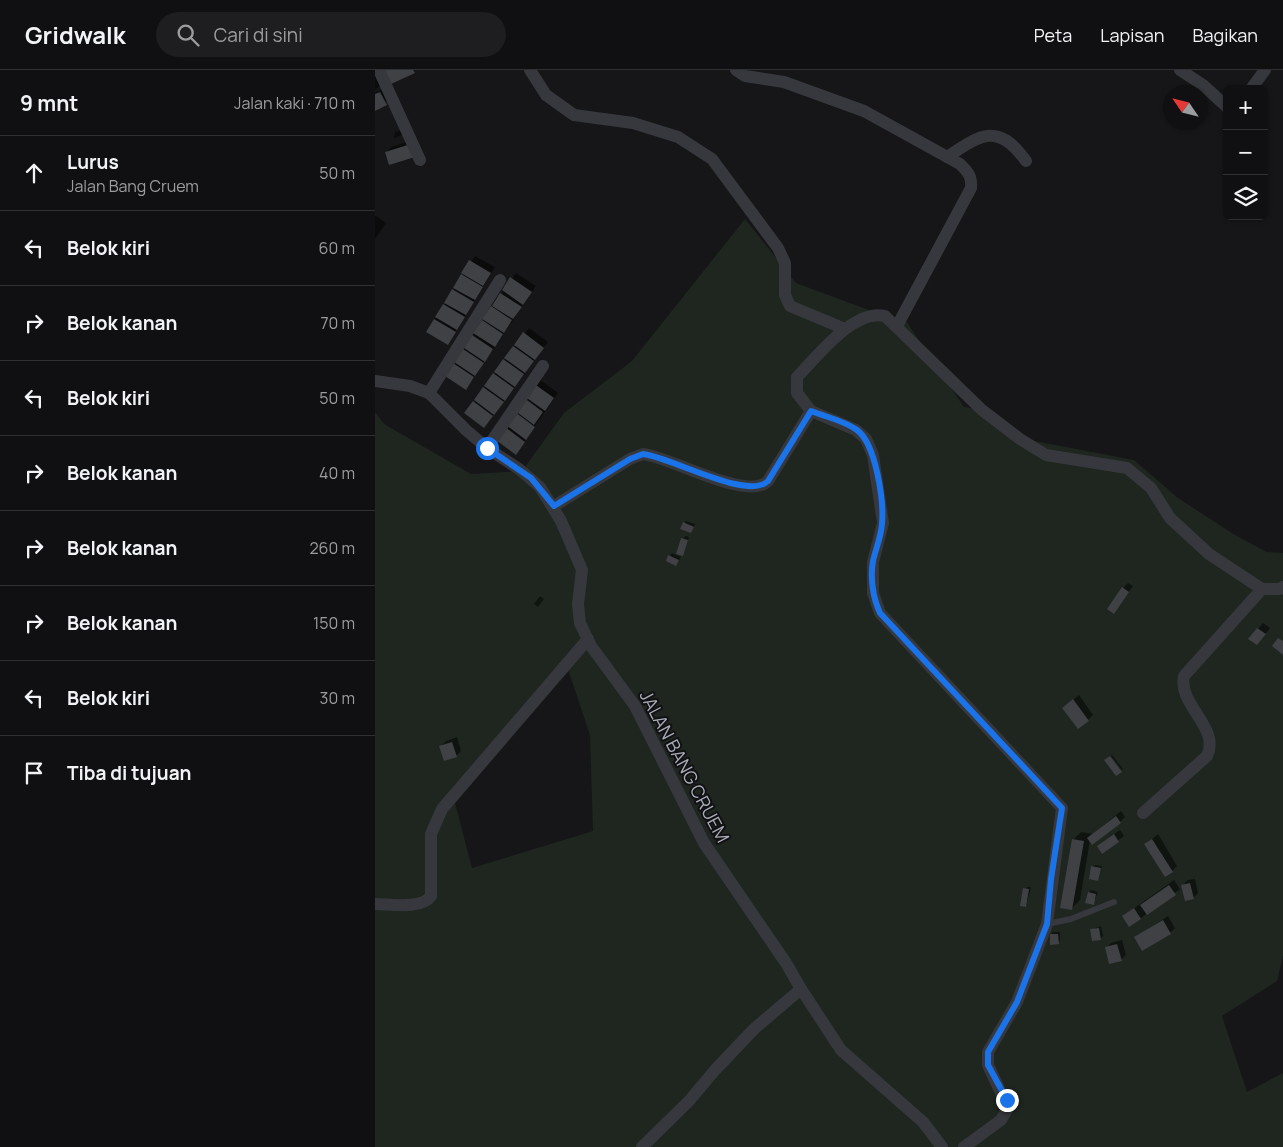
<!DOCTYPE html>
<html lang="id">
<meta charset="utf-8">
<style>
:root{--surface:#101012;--page:#1e1e20;--text:#f1f3f6;--muted:#9c9d9f;--line:#303032}
body{margin:0;font-family:Manrope,sans-serif;background:var(--page);color:var(--text)}
.controls{position:absolute;right:15px;top:15px;display:grid;overflow:hidden;border-radius:8px;box-shadow:0 1px 4px #0004}
.controls button{width:45px;height:45px;display:grid;place-items:center;padding:0;border:0;border-bottom:1px solid var(--line);background:var(--surface);color:var(--text);font:25px sans-serif}
.compass{position:absolute;left:788px;top:15px;width:45px;height:45px;border-radius:50%;background:var(--surface);box-shadow:0 1px 4px #0004;rotate:305deg}
.stop{position:absolute;width:15px;height:15px;margin:-11px;border:4px solid #1a73e8;border-radius:50%;background:#fff}
.stop.end{background:#1a73e8;border-color:#fff;box-shadow:0 1px 5px #0008}
.list{margin:0;padding:0;list-style:none}
h2{display:flex;justify-content:space-between;align-items:center;height:65px;margin:0;padding:0 20px;font-size:21px}
h2 small{font-size:16px;font-weight:400;color:var(--muted)}
.list li{display:grid;grid-template-columns:32px 1fr auto;gap:15px;align-items:center;box-sizing:border-box;height:75px;padding:0 20px;border-top:1px solid var(--line)}
.list b{display:block;font-size:19px;white-space:nowrap}
.list p{margin:0;font-size:16px;white-space:nowrap;color:var(--muted)}
.list em{font-size:16px;font-style:normal;color:var(--muted)}
.icon{flex:none;width:28px;height:28px;fill:none;stroke:currentColor;stroke-width:2;stroke-linecap:round;stroke-linejoin:round}
.map{position:relative;flex:none;width:908px;height:1077px;overflow:hidden}
header{display:flex;align-items:center;gap:30px;box-sizing:border-box;height:70px;padding:0 25px;background:var(--surface);border-bottom:1px solid var(--line)}
header strong{font-size:24px}
nav{display:flex;gap:28px;margin-inline-start:auto;font-size:18px}
.search{width:350px;height:45px;background:var(--page);display:flex;align-items:center;gap:12px;box-sizing:border-box;padding:0 18px;border-radius:28px;color:var(--muted);font-size:19px}
main{display:flex}
aside{flex:1;background:var(--surface)}
.map>svg:first-child{display:block}
</style>
<header>
<strong>Gridwalk</strong>
<div class="search"><svg class="icon" aria-label="search" viewBox="0 0 24 24"><circle cx="10" cy="10" r="6"/><path d="M15 15l6 6"/></svg>Cari di sini</div>
<nav><a>Peta</a><a>Lapisan</a><a>Bagikan</a></nav>
</header>
<main>
<aside>
<h2>9 mnt<small>Jalan kaki · 710 m</small></h2>
<ul class="list">
<li><svg class="icon" aria-label="ahead" viewBox="0 0 24 24"><path d="M12 20V5M6 11l6-6 6 6"/></svg><div><b>Lurus</b><p>Jalan Bang Cruem</p></div><em>50 m</em></li>
<li><svg class="icon" aria-label="left" viewBox="0 0 24 24"><path d="M17 20v-9H6M10 6l-5 5 5 5"/></svg><div><b>Belok kiri</b></div><em>60 m</em></li>
<li><svg class="icon" aria-label="right" viewBox="0 0 24 24"><path d="M7 20v-9h11M14 6l5 5-5 5"/></svg><div><b>Belok kanan</b></div><em>70 m</em></li>
<li><svg class="icon" aria-label="left" viewBox="0 0 24 24"><path d="M17 20v-9H6M10 6l-5 5 5 5"/></svg><div><b>Belok kiri</b></div><em>50 m</em></li>
<li><svg class="icon" aria-label="right" viewBox="0 0 24 24"><path d="M7 20v-9h11M14 6l5 5-5 5"/></svg><div><b>Belok kanan</b></div><em>40 m</em></li>
<li><svg class="icon" aria-label="right" viewBox="0 0 24 24"><path d="M7 20v-9h11M14 6l5 5-5 5"/></svg><div><b>Belok kanan</b></div><em>260 m</em></li>
<li><svg class="icon" aria-label="right" viewBox="0 0 24 24"><path d="M7 20v-9h11M14 6l5 5-5 5"/></svg><div><b>Belok kanan</b></div><em>150 m</em></li>
<li><svg class="icon" aria-label="left" viewBox="0 0 24 24"><path d="M17 20v-9H6M10 6l-5 5 5 5"/></svg><div><b>Belok kiri</b></div><em>30 m</em></li>
<li><svg class="icon" aria-label="arrive" viewBox="0 0 24 24"><path d="M6 21V4h12l-3 4 3 4H6"/></svg><div><b>Tiba di tujuan</b></div></li>
</ul>
</aside>
<div class="map">
<svg width="908" height="1077" viewBox="0 0 908 1077">
<rect width="100%" height="100%" fill="#161618"/>
<path fill="#1e261f" fill-rule="evenodd" d="M 370,149 L 421,213 L 510,246 L 531,251 L 589,337 L 607,340 L 654,370 L 759,390 L 803,428 L 860,465 L 892,482 L 908,483 L 908,886 L 902,911 L 847,946 L 872,1022 L 908,1003 L 908,1077 L 0,1077 L 0,342 L 9,354 L 96,404 L 147,401 L 189,343 L 257,291 ZM 193,599 L 215,665 L 218,761 L 97,798 L 80,733 Z"/>
<g fill="#0007">
<path d="M 0,3 L 8,13 L 0,20 Z"/>
<path d="M 11,17 L 16,29 L 0,40 L 0,23 Z"/>
<path d="M 28,60 L 27,65 L 19,68 L 20,62 Z"/>
<path d="M 41,69 L 45,81 L 11,82 L 17,77 Z"/>
<path d="M 1,146 L 11,153 L 0,169 L 0,147 Z"/>
<path d="M 100,186 L 120,197 L 73,273 L 53,261 Z"/>
<path d="M 141,203 L 161,216 L 91,319 L 79,294 Z"/>
<path d="M 154,258 L 173,272 L 109,357 L 99,332 Z"/>
<path d="M 164,309 L 183,323 L 141,383 L 123,370 Z"/>
<path d="M 311,451 L 320,454 L 316,462 L 309,453 Z"/>
<path d="M 310,466 L 314,467 L 307,485 L 303,484 Z"/>
<path d="M 297,483 L 306,487 L 301,495 L 292,491 Z"/>
<path d="M 753,513 L 758,516 L 739,542 L 748,518 Z"/>
<path d="M 165,526 L 169,529 L 163,537 L 159,534 Z"/>
<path d="M 888,553 L 895,558 L 887,569 L 875,569 Z"/>
<path d="M 704,625 L 718,645 L 713,650 L 694,633 Z"/>
<path d="M 82,667 L 86,681 L 81,686 L 66,676 L 71,671 Z"/>
<path d="M 737,685 L 748,699 L 747,700 L 736,686 Z"/>
<path d="M 746,741 L 750,747 L 745,752 L 717,773 L 715,770 L 705,830 L 697,838 L 698,770 L 706,762 L 718,764 Z"/>
<path d="M 745,760 L 749,766 L 728,782 L 729,771 Z"/>
<path d="M 783,764 L 802,796 L 797,801 L 771,774 Z"/>
<path d="M 720,795 L 727,796 L 722,809 L 717,797 Z"/>
<path d="M 820,809 L 823,823 L 818,828 L 808,815 L 813,810 Z"/>
<path d="M 799,810 L 805,819 L 766,848 L 748,846 Z"/>
<path d="M 652,817 L 656,817 L 651,836 L 650,819 Z"/>
<path d="M 716,820 L 723,822 L 718,834 L 714,822 Z"/>
<path d="M 793,846 L 800,858 L 795,863 L 761,867 Z"/>
<path d="M 726,856 L 728,866 L 725,869 L 716,860 Z"/>
<path d="M 678,862 L 685,862 L 685,871 L 683,873 L 676,864 Z"/>
<path d="M 747,870 L 751,885 L 746,890 L 731,878 L 736,873 Z"/>
</g>
<g fill="#404145">
<path d="M 10,0 L 38,0 L 40,3 L 16,14 Z"/>
<path d="M 5,22 L 12,35 L 0,41 L 0,24 Z"/>
<path d="M 36,74 L 40,87 L 14,95 L 10,82 Z"/>
<path d="M 94,190 L 116,203 L 108,216 L 86,203 Z"/>
<path d="M 86,204 L 108,217 L 100,230 L 78,218 Z"/>
<path d="M 135,207 L 157,222 L 148,235 L 127,220 Z"/>
<path d="M 77,219 L 99,232 L 91,245 L 69,233 Z"/>
<path d="M 125,223 L 147,237 L 138,249 L 117,236 Z"/>
<path d="M 68,234 L 90,247 L 82,260 L 60,247 Z"/>
<path d="M 116,236 L 137,250 L 129,263 L 107,249 Z"/>
<path d="M 59,249 L 81,262 L 73,275 L 51,262 Z"/>
<path d="M 107,250 L 128,264 L 120,277 L 98,263 Z"/>
<path d="M 148,262 L 169,278 L 160,290 L 139,275 Z"/>
<path d="M 97,265 L 118,279 L 110,292 L 89,278 Z"/>
<path d="M 138,276 L 159,291 L 150,303 L 129,288 Z"/>
<path d="M 88,279 L 109,293 L 100,306 L 79,292 Z"/>
<path d="M 128,289 L 149,304 L 140,317 L 119,302 Z"/>
<path d="M 78,293 L 99,307 L 91,320 L 70,306 Z"/>
<path d="M 118,303 L 139,318 L 130,331 L 109,316 Z"/>
<path d="M 158,313 L 179,328 L 170,341 L 149,326 Z"/>
<path d="M 108,317 L 129,332 L 119,345 L 99,330 Z"/>
<path d="M 148,327 L 168,342 L 159,355 L 139,340 Z"/>
<path d="M 98,331 L 118,346 L 109,358 L 89,343 Z"/>
<path d="M 140,342 L 160,357 L 151,370 L 131,355 Z"/>
<path d="M 130,357 L 150,372 L 141,385 L 121,370 Z"/>
<path d="M 308,452 L 319,457 L 316,463 L 305,459 Z"/>
<path d="M 306,468 L 313,470 L 308,486 L 301,484 Z"/>
<path d="M 293,485 L 304,490 L 301,496 L 291,491 Z"/>
<path d="M 747,517 L 754,522 L 739,544 L 732,539 Z"/>
<path d="M 882,558 L 891,564 L 882,575 L 873,569 Z"/>
<path d="M 903,568 L 908,571 L 908,585 L 897,576 Z"/>
<path d="M 698,629 L 714,651 L 703,659 L 687,638 Z"/>
<path d="M 77,672 L 82,687 L 69,691 L 64,676 Z"/>
<path d="M 735,686 L 747,702 L 741,706 L 729,690 Z"/>
<path d="M 741,746 L 746,753 L 717,775 L 712,768 Z"/>
<path d="M 739,764 L 744,772 L 727,784 L 722,776 Z"/>
<path d="M 697,769 L 709,771 L 697,840 L 685,838 Z"/>
<path d="M 777,769 L 798,802 L 790,807 L 769,774 Z"/>
<path d="M 716,796 L 726,798 L 723,811 L 714,809 Z"/>
<path d="M 815,813 L 819,829 L 810,831 L 806,815 Z"/>
<path d="M 794,815 L 801,825 L 772,845 L 765,835 Z"/>
<path d="M 648,818 L 654,819 L 651,837 L 645,836 Z"/>
<path d="M 713,822 L 721,824 L 719,835 L 710,833 Z"/>
<path d="M 759,838 L 766,849 L 754,857 L 747,846 Z"/>
<path d="M 788,850 L 796,864 L 767,881 L 759,867 Z"/>
<path d="M 724,858 L 726,870 L 717,871 L 715,859 Z"/>
<path d="M 675,864 L 683,864 L 684,874 L 675,875 Z"/>
<path d="M 742,874 L 747,891 L 734,894 L 730,877 Z"/>
</g>
<g fill="none" stroke-linecap="round" stroke-linejoin="round">
<path stroke="#37383d" stroke-width="6" d="M 672,854 L 696,849 L 739,832"/>
<g stroke="#37383d" stroke-width="12">
<path d="M 4,0 L 45,90"/>
<path d="M 155,0 L 171,25 L 199,45 L 258,53 L 303,67 L 337,89 L 403,178 L 410,193 L 410,225 L 415,236 L 470,259"/>
<path d="M 361,0 L 370,6 L 409,12 L 489,41 L 585,94 C 593,102 597,106 596,118 L 522,256"/>
<path d="M 805,0 L 828,15 L 852,37"/>
<path d="M 876,19 L 890,0"/>
<path d="M 572,87 C 606,64 623,52 651,91"/>
<path d="M 0,311 L 35,316 L 54,323 L 91,360 L 112,378 L 144,399 L 165,417 L 186,451 L 207,500 L 203,534 L 205,553 L 216,576 L 260,636 L 329,773 L 411,893 L 426,919 L 466,980 L 548,1052 L 567,1077"/>
<path d="M 54,323 L 125,210"/>
<path d="M 112,378 L 168,296"/>
<path d="M 179,436 L 255,389 L 268,384 C 296,387 373,432 393,411 L 436,341"/>
<path d="M 768,743 L 832,686 C 846,658 802,634 809,606 L 887,519"/>
<path d="M 0,834 C 15,834 46,840 56,826 L 56,764 L 67,739 L 213,569"/>
<path d="M 267,1077 L 314,1031 L 340,1000 L 379,959 L 426,919"/>
<path d="M 589,1077 L 626,1050 L 633,1038 L 613,995 L 613,982 L 642,932 L 672,854 L 687,738 L 505,543 L 498,523 L 498,492 L 508,453 L 498,385 L 491,369 L 481,360 L 436,341 L 422,323 L 422,307 C 442,287 479,238 510,246 L 607,340 L 645,369 L 671,385 L 752,398 L 776,418 L 795,448 L 834,484 L 887,519 L 905,519 L 908,517"/>
</g>
</g>
<g fill="none" stroke-linecap="round" stroke-linejoin="round">
<path stroke="#1a73e8" stroke-width="6" d="M 112,378 L 156,408 L 179,436 L 255,389 L 268,384 C 296,387 373,431 393,411 L 436,341 C 451,347 470,351 482,360 C 501,374 509,431 507,454 C 506,467 501,478 498,491 C 495,508 498,528 505,543 L 687,738 L 676,809 L 672,854 L 642,932 L 613,982 L 613,995 L 632,1030"/>
</g>
<g text-anchor="middle" dominant-baseline="central" stroke-width="4" stroke-linejoin="round" paint-order="stroke">
<g font-size="18" fill="#a8adb8" stroke="#111113">
<text transform="translate(310 696) rotate(62)">JALAN BANG CRUEM</text>
</g>
</g>
</svg>
<div class="controls">
<button>+</button>
<button>−</button>
<button><svg class="icon" aria-label="layers" viewBox="0 0 24 24"><path d="M12 4l9 5-9 5-9-5zM3 14l9 5 9-5"/></svg></button>
</div>
<svg class="compass" viewBox="-18 -18 36 36"><path d="M0-13l5 13h-10z" fill="#e53935"/><path d="M0 13l5-13h-10z" fill="#9c9d9f"/></svg>
<div class="stop" style="left:112px;top:378px"></div>
<div class="stop end" style="left:632px;top:1030px"></div>
</div>
</main>
